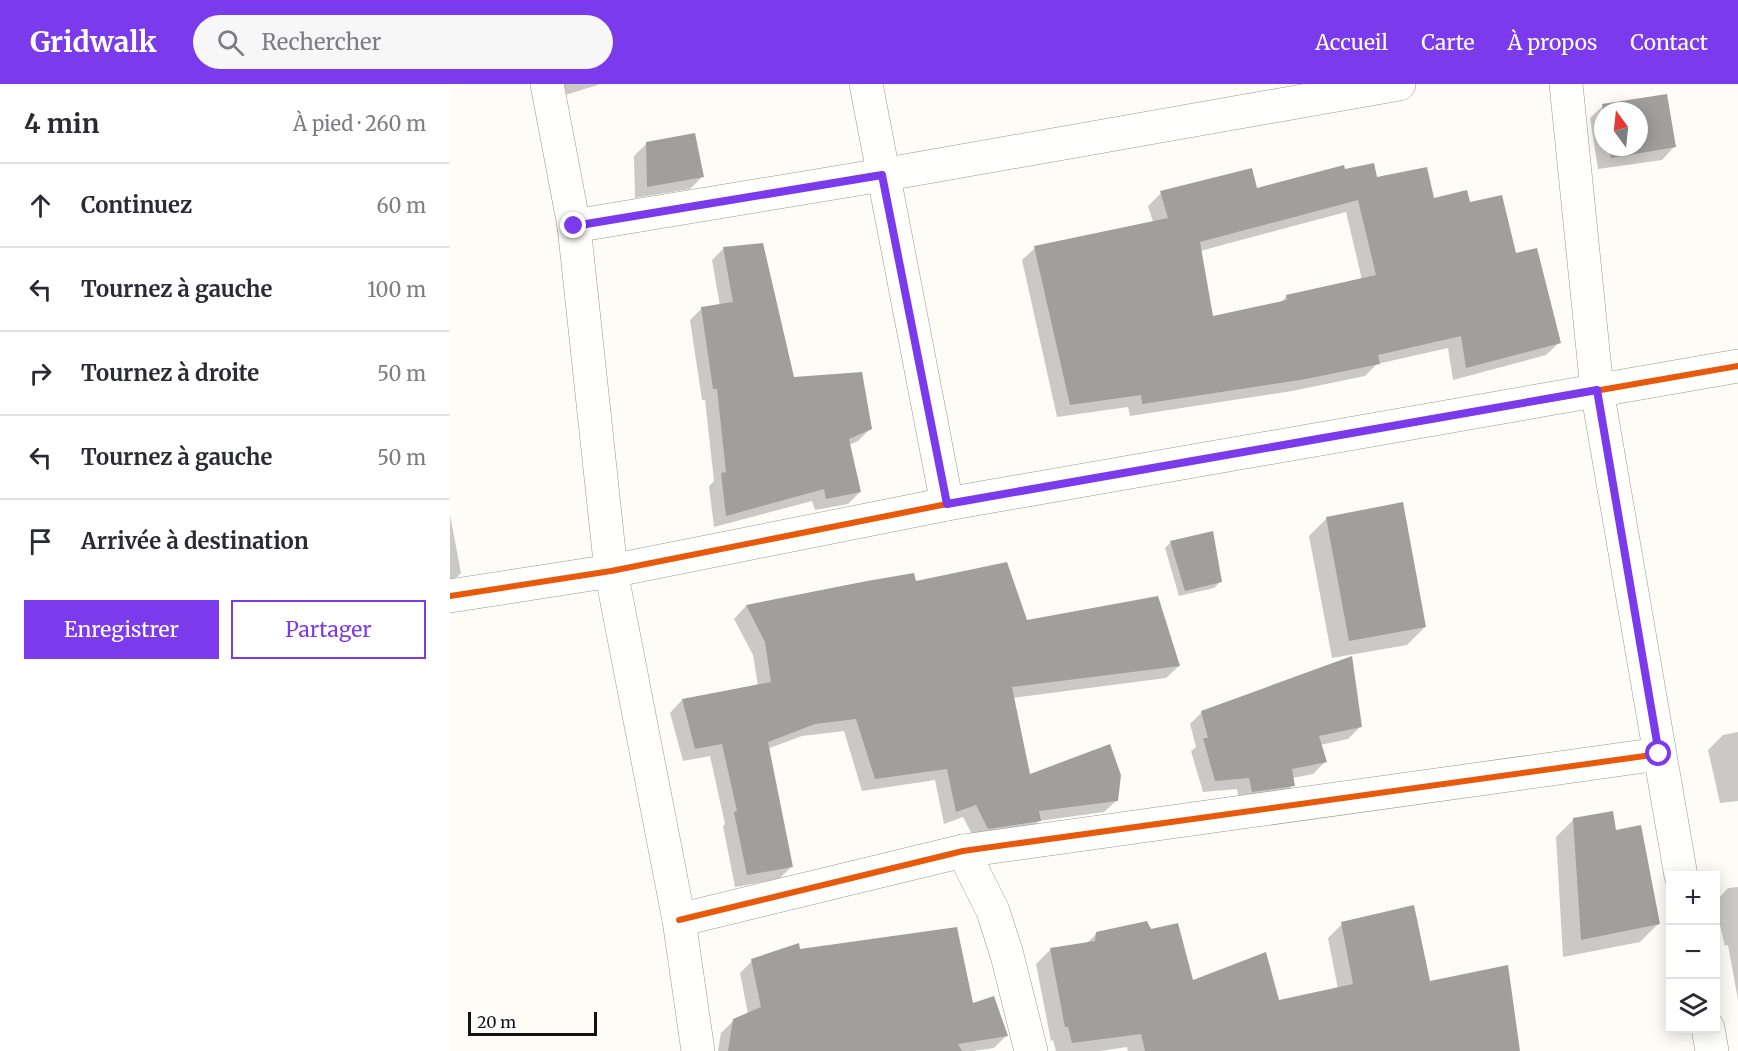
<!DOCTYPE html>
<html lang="fr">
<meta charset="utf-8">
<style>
:root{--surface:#fff;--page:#f7f7f7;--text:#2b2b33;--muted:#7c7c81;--line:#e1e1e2;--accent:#7c3aed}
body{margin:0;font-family:Merriweather,serif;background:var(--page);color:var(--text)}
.controls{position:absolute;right:18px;bottom:18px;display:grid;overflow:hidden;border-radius:0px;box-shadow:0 3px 15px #0003}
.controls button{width:54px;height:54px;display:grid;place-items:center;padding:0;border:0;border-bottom:2px solid var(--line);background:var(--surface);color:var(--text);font:30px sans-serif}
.compass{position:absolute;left:1144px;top:18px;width:54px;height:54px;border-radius:50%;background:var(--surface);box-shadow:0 3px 15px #0003;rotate:345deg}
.scale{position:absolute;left:18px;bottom:15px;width:129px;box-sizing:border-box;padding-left:6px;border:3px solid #111;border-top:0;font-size:16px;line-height:21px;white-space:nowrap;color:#111;-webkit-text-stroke:4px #fff;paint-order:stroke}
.stop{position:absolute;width:18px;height:18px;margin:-14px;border:4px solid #7c3aed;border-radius:50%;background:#fff}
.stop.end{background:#7c3aed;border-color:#fff;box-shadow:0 2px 6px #0008}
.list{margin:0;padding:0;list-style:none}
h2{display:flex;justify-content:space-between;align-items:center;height:78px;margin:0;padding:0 24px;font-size:26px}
h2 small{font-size:20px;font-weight:400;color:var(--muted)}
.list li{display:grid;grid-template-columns:39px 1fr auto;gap:18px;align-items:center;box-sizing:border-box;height:84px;padding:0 24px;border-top:2px solid var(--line)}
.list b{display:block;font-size:22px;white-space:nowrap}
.list em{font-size:20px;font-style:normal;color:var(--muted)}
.actions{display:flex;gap:12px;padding:18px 24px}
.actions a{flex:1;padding:14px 0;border:2px solid var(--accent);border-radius:0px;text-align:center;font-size:21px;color:var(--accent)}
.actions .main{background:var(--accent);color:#fff}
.icon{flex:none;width:33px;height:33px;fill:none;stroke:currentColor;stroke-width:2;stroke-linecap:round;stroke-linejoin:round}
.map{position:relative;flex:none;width:1288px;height:967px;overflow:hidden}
header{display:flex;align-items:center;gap:36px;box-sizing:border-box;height:84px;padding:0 30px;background:var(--accent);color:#fff}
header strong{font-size:28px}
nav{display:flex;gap:33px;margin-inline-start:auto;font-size:21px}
.search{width:420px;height:54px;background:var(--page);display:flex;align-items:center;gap:15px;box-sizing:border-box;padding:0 21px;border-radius:33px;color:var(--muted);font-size:22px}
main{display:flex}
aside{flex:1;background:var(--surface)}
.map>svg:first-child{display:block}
</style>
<header>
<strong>Gridwalk</strong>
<div class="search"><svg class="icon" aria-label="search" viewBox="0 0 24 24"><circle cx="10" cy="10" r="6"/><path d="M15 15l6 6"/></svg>Rechercher</div>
<nav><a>Accueil</a><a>Carte</a><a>À propos</a><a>Contact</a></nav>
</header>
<main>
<aside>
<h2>4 min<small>À pied · 260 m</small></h2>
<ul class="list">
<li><svg class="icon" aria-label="ahead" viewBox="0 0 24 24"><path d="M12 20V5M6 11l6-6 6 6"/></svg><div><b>Continuez</b></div><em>60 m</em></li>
<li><svg class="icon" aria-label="left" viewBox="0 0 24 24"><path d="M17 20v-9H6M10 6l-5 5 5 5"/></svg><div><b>Tournez à gauche</b></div><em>100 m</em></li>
<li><svg class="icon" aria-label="right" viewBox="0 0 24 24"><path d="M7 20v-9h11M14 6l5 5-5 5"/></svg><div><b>Tournez à droite</b></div><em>50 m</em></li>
<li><svg class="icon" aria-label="left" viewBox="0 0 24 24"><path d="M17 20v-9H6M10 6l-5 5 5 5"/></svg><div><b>Tournez à gauche</b></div><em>50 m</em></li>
<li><svg class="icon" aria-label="arrive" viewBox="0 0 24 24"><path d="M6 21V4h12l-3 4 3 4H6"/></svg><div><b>Arrivée à destination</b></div></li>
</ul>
<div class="actions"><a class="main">Enregistrer</a><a>Partager</a></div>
</aside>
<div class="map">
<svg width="1288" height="967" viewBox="0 0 1288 967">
<rect width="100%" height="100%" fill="#fdfcf7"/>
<g fill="#0003" fill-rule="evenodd">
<path d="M 108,0 L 151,0 L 112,12 Z"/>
<path d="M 1216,11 L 1224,63 L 1212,76 L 1148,85 L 1140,34 L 1153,22 ZM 1153,27 L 1189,27 L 1189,63 L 1153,63 Z"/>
<path d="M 197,59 L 253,92 L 240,105 L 185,114 L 184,72 Z"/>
<path d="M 894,86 L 983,116 L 1019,120 L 1065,171 L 1109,259 L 1096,271 L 1003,296 L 998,264 L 927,280 L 915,292 L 842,307 L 680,332 L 678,323 L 607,333 L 572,176 L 585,164 L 703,138 L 698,122 L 711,109 L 806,106 ZM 896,128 L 912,196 L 837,212 L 830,219 L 762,233 L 750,167 Z"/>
<path d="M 274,164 L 342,295 L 420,345 L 408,357 L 399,361 L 410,408 L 398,420 L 365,426 L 362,417 L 264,443 L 259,402 L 264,397 L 255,316 L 252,316 L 240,236 L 252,224 L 270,222 L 262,176 Z"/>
<path d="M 0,431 L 11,489 L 0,500 Z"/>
<path d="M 877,434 L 975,543 L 957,561 L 882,574 L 859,452 Z"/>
<path d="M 721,458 L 771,497 L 764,504 L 729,512 L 715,464 Z"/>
<path d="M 417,498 L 465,498 L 576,538 L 729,582 L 716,594 L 563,614 L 578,692 L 667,716 L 654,728 L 589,737 L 577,749 L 525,756 L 513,733 L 494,740 L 485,696 L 412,707 L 394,647 L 352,652 L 317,665 L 341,783 L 329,795 L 285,803 L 273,742 L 275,740 L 260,672 L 233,677 L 220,629 L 232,616 L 308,602 L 303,571 L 284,535 L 296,522 Z"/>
<path d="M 752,628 L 910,643 L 898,655 L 870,661 L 875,678 L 863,690 L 842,694 L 843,701 L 831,713 L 790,719 L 787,705 L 753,708 L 741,667 L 746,663 L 740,640 Z"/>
<path d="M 1288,648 L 1288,717 L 1270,719 L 1258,666 L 1273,651 Z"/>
<path d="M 1124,735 L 1165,747 L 1208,840 L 1190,858 L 1113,873 L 1106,753 Z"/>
<path d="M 1288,803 L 1288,916 L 1278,861 L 1275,862 L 1266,825 L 1266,817 L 1278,804 Z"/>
<path d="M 892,840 L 979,899 L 1063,967 L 678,967 L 677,963 L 650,967 L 606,967 L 603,956 L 601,957 L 586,880 L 600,866 L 636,860 L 646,850 L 700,847 L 742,898 L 827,918 L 888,905 L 878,854 Z"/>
<path d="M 349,867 L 522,921 L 556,952 L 544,964 L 523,967 L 268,967 L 271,949 L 284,936 L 298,930 L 290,889 L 302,877 Z"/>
</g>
<g fill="#a19f9c" fill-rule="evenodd">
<path d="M 1217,10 L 1226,63 L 1161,74 L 1159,63 L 1189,63 L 1189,27 L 1153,27 L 1152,20 Z"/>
<path d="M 245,49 L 254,93 L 197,103 L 196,58 Z"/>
<path d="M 924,79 L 927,93 L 977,83 L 984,114 L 1017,106 L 1020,118 L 1052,111 L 1066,169 L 1087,164 L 1111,259 L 1016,284 L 1011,252 L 928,271 L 930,280 L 856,295 L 692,320 L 691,311 L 620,321 L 584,162 L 718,134 L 710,107 L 802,84 L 807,104 L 894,81 L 895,85 ZM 908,116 L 926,191 L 836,211 L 837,216 L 763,232 L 750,158 Z"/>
<path d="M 313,159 L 344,293 L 412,288 L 422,345 L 399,355 L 411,408 L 376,415 L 374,405 L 276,432 L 271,389 L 276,388 L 267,305 L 263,305 L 251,223 L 283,218 L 273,163 Z"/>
<path d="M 953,418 L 976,543 L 899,557 L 876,433 Z"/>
<path d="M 763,447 L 772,498 L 735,507 L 720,457 Z"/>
<path d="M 557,478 L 577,536 L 708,512 L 730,582 L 562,603 L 580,690 L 660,660 L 671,691 L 668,717 L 589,727 L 591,737 L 538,745 L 526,721 L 506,728 L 497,685 L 425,695 L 406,635 L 365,640 L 318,658 L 343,783 L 297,791 L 284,728 L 287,727 L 272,660 L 245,665 L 232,615 L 321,598 L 315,558 L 296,521 L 417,497 L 464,489 L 466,497 Z"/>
<path d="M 902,572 L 912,643 L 869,652 L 877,678 L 842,685 L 845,702 L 802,708 L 799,694 L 765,697 L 753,654 L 758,654 L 751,627 Z"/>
<path d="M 1163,727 L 1166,746 L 1191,741 L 1210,840 L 1131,856 L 1123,734 Z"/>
<path d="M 964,821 L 980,897 L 1058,881 L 1070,967 L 695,967 L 691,950 L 622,959 L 618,943 L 615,943 L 600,864 L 645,857 L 646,848 L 697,837 L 701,845 L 728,839 L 743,896 L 816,868 L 829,916 L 903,900 L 891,838 Z"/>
<path d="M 507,843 L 523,919 L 544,912 L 558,952 L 508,960 L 512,967 L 278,967 L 283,935 L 311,923 L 301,875 L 349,859 L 350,865 Z"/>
</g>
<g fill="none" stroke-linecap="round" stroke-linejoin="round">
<defs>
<g id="minor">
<path d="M 97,0 L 124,142 L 161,487 L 229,836 L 248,967"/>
<path d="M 416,0 L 497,420"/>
<path d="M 1116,0 L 1147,306 L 1231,792"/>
<path d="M 124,142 L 432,91 L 949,0"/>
<path d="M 0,512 L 161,487 L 497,420 L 1288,282"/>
<path d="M 513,767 L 543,827 L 557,871 L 581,967"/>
<path d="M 229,836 L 513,767 L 1209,670"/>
<path d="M 1258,944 L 1262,967"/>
</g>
</defs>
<use href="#minor" stroke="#979795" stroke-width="34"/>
<use href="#minor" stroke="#fffffe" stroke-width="33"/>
<defs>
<g id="cycleway">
<path d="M 0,512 L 161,487 L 497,420 L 1288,282"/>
<path d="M 229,836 L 513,767 L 1209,670"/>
</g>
</defs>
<use href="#cycleway" stroke="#fff" stroke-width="10"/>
<use href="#cycleway" stroke="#e8590c" stroke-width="6"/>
</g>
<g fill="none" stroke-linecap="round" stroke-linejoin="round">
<path stroke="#7c3aed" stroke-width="8" d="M 124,142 L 432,91 L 497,420 L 1147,306 L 1209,670"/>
</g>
</svg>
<div class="controls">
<button>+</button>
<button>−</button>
<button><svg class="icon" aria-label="layers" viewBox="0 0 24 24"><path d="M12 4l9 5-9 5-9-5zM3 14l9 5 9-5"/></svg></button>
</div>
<svg class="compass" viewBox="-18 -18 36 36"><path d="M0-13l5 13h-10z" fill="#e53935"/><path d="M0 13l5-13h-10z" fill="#7c7c81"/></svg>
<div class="scale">20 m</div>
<div class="stop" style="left:1209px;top:670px"></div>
<div class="stop end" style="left:124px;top:142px"></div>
</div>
</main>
